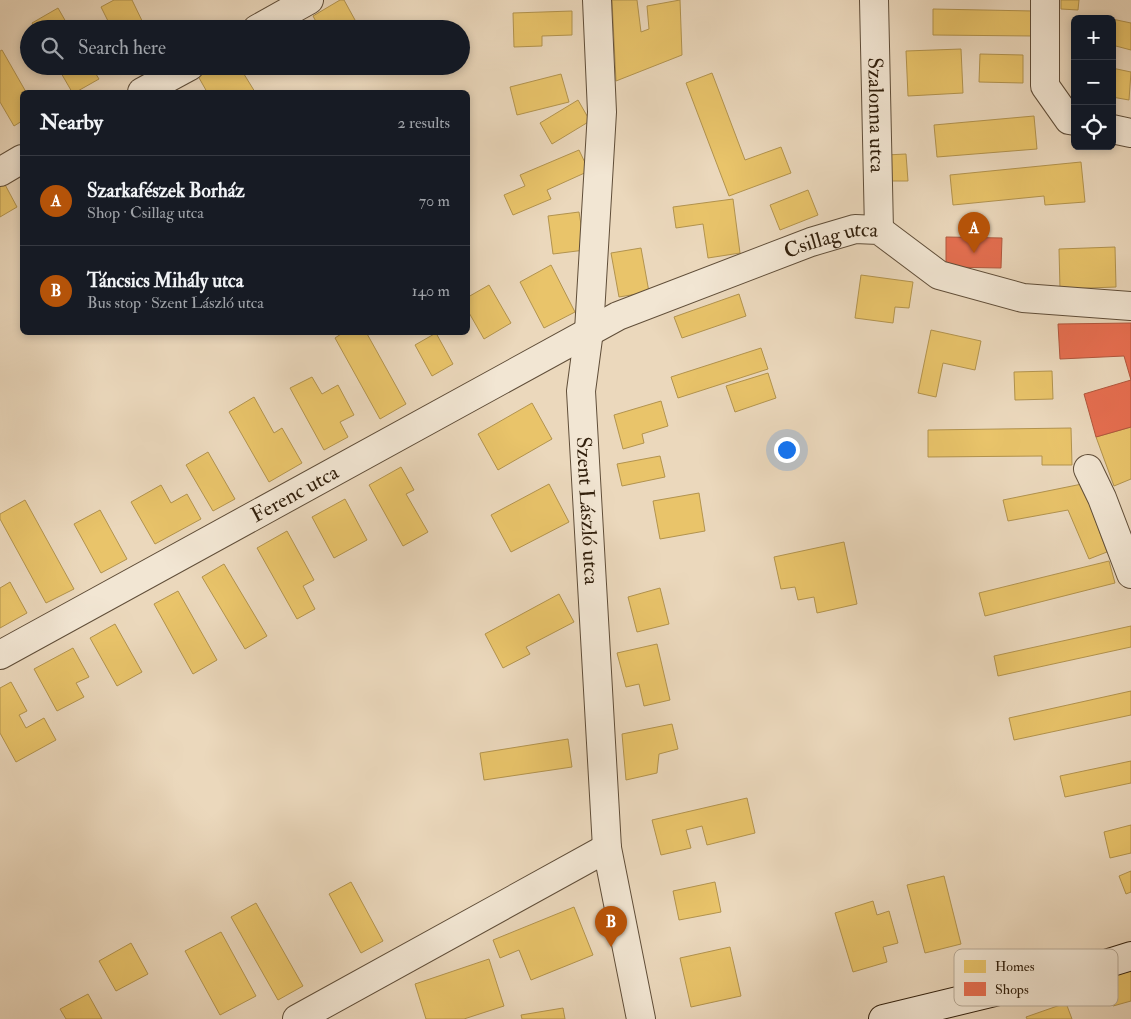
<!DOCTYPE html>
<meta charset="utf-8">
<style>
:root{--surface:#171b24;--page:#242831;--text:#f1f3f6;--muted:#9ea1a6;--line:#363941;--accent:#b45309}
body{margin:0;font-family:"IM FELL Double Pica",serif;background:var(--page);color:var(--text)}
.controls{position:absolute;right:15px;top:15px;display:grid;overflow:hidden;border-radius:8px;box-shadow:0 2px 8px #0003}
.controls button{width:45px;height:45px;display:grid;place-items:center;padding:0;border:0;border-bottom:1px solid var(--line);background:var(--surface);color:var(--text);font:25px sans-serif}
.you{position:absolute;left:786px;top:449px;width:18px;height:18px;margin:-12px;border:4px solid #fff;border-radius:50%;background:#1a73e8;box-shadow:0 0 0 8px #1a73e833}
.badge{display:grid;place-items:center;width:32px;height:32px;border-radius:50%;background:var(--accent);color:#fff;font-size:16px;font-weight:700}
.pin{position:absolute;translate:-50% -41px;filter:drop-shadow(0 1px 2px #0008)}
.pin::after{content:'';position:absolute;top:26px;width:18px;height:15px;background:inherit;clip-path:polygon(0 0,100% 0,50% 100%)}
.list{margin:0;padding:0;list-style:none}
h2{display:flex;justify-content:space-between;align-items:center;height:65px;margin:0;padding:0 20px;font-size:21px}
h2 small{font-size:16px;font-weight:400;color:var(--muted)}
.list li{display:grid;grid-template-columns:32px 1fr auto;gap:15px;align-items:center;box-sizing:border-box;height:90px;padding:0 20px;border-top:1px solid var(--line)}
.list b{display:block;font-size:19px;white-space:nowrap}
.list p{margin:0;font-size:16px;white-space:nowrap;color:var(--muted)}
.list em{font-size:16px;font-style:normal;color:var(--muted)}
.icon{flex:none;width:28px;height:28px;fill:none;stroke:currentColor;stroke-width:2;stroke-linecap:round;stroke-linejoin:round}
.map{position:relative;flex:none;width:1131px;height:1019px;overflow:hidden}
.search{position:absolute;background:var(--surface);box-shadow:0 2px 8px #0003;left:20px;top:20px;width:450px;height:55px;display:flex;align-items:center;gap:12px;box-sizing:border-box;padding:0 18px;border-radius:28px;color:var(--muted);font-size:19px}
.panel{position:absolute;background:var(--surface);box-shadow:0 2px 8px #0003;left:20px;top:90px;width:450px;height:245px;border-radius:8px}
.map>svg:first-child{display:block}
</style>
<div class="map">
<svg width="1131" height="1019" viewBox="0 0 1131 1019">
<rect width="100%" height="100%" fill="#ebd8bc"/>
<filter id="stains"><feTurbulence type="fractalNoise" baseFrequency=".004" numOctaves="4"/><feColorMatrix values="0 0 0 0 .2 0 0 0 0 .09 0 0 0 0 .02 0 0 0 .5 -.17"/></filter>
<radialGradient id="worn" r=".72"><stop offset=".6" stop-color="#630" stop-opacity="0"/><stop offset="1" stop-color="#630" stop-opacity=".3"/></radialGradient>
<g fill="#e9c46a" stroke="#b2934e">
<path d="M 114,0 L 132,0 L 146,29 L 112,29 L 101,7 Z"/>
<path d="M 340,0 L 344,0 L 360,29 L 320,29 L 313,16 Z"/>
<path d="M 612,0 L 637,0 L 641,32 L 649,29 L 647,6 L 680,0 L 682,55 L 616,81 Z"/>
<path d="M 1061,0 L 1079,0 L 1078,10 L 1061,9 Z"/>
<path d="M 58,8 L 70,29 L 35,29 L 32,23 Z"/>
<path d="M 933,9 L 1033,11 L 1033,36 L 933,35 Z"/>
<path d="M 572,11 L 572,35 L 542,36 L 542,46 L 514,47 L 513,13 Z"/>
<path d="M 1112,19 L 1131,23 L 1131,50 L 1112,45 Z"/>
<path d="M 961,49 L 963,93 L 908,96 L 906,51 Z"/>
<path d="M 2,50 L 26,92 L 22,92 L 22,121 L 14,126 L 0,102 L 0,51 Z"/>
<path d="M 980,54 L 1023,55 L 1023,83 L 979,82 Z"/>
<path d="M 57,66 L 91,66 L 99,79 L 76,92 L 72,92 Z"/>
<path d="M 214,66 L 239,66 L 255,92 L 207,92 L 198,76 Z"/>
<path d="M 1112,68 L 1131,72 L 1129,100 L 1112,97 Z"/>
<path d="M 712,73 L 745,160 L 781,147 L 791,173 L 729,196 L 686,83 Z"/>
<path d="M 561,74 L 569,102 L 517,115 L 510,87 Z"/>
<path d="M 578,100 L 590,121 L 552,144 L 540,123 Z"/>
<path d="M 1034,116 L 1037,149 L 937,157 L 934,125 Z"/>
<path d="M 579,150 L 589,171 L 547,190 L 551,199 L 513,215 L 504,195 L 525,186 L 520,175 Z"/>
<path d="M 906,154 L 908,181 L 888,181 L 886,155 Z"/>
<path d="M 1081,162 L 1085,202 L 1045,205 L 1044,196 L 953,205 L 950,175 Z"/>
<path d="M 2,179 L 17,207 L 0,217 L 0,180 Z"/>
<path d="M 808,190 L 818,215 L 780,230 L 770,205 Z"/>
<path d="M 733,199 L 740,253 L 708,258 L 703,224 L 676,228 L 673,207 Z"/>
<path d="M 579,212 L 585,250 L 553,254 L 548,216 Z"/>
<path d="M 1115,247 L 1116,287 L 1060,289 L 1059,249 Z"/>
<path d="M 641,248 L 649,292 L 619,297 L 611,253 Z"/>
<path d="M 551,265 L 575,312 L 544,328 L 520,282 Z"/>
<path d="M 861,275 L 913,282 L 909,308 L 895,307 L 893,323 L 855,318 Z"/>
<path d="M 489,285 L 511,323 L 484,339 L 468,311 L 468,297 Z"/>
<path d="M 739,294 L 746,316 L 682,338 L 674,317 Z"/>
<path d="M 931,330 L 981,341 L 975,370 L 943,363 L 936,397 L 918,393 Z"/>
<path d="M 344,332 L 366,332 L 406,404 L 380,419 L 335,338 Z"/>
<path d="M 436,333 L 453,364 L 432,376 L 415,345 Z"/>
<path d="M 761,348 L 768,369 L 678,398 L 671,377 Z"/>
<path d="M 1052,371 L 1053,399 L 1015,400 L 1014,372 Z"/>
<path d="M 768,373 L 776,398 L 735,412 L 726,386 Z"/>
<path d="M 312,377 L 322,394 L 338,385 L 354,415 L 340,422 L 348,437 L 324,450 L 290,388 Z"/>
<path d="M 254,397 L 274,433 L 282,428 L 302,463 L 269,482 L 229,412 Z"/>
<path d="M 661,401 L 668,426 L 642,434 L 644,443 L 623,449 L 614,415 Z"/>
<path d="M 532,403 L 552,439 L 498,470 L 478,434 Z"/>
<path d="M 1131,427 L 1131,479 L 1114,486 L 1096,437 Z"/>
<path d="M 1071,428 L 1072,465 L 1042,465 L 1042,456 L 928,457 L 928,430 Z"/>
<path d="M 208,452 L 235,499 L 213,511 L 186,465 Z"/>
<path d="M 660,456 L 665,477 L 622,486 L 617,464 Z"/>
<path d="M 401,467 L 414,490 L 406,494 L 428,532 L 403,546 L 369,485 Z"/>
<path d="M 549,484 L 569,522 L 511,552 L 491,515 Z"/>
<path d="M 1082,484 L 1107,552 L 1089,559 L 1068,510 L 1008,521 L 1003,500 Z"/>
<path d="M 161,485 L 171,503 L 187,494 L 201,519 L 155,544 L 131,502 Z"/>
<path d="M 699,493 L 705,531 L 660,539 L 653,501 Z"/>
<path d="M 345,499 L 367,540 L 334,558 L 312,517 Z"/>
<path d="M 25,500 L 74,589 L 46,603 L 0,519 L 0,514 Z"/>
<path d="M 100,510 L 127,559 L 101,573 L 74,524 Z"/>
<path d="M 287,531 L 314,580 L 303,586 L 315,609 L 297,619 L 257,548 Z"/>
<path d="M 844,542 L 857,604 L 817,613 L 814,597 L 798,600 L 795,587 L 781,589 L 774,557 Z"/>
<path d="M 1109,561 L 1115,583 L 985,616 L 979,593 Z"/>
<path d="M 224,564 L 267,636 L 245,649 L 202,577 Z"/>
<path d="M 10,582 L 27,613 L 0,628 L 0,588 Z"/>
<path d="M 660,588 L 669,624 L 637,632 L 628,597 Z"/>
<path d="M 178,591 L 217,660 L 193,674 L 154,604 Z"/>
<path d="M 559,594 L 574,622 L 526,647 L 530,654 L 503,668 L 485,634 Z"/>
<path d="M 115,624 L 142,672 L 117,686 L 90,638 Z"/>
<path d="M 1131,626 L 1131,647 L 998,676 L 994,656 Z"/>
<path d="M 657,644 L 670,700 L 644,706 L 639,684 L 626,687 L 617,653 Z"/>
<path d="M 73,648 L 89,677 L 76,683 L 84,697 L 57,711 L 34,669 Z"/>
<path d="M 11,682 L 27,711 L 19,715 L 26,728 L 44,718 L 56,740 L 16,762 L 0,733 L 0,688 Z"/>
<path d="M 1131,691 L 1131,715 L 1014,740 L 1009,718 Z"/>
<path d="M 672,724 L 678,749 L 659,754 L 657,773 L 626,780 L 622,734 Z"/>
<path d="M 568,739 L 572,767 L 484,780 L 480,753 Z"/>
<path d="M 1131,761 L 1131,783 L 1065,797 L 1060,776 Z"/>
<path d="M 747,798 L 755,833 L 707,845 L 702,826 L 686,830 L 691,848 L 661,855 L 652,820 Z"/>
<path d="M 1131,825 L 1131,853 L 1110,858 L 1104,832 Z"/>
<path d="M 1131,871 L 1131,892 L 1126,894 L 1119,876 Z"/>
<path d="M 944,876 L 961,944 L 925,953 L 907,885 Z"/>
<path d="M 351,882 L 383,941 L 361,953 L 329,894 Z"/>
<path d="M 715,882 L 721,912 L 679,920 L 673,891 Z"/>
<path d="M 873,901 L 877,915 L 889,911 L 898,943 L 883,947 L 887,962 L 853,972 L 835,913 Z"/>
<path d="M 256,903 L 303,986 L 278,1000 L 231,917 Z"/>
<path d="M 574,907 L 593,955 L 531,980 L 519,950 L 500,958 L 493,940 Z"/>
<path d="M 221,932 L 256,996 L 220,1015 L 185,951 Z"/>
<path d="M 131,943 L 148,974 L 116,991 L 99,961 Z"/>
<path d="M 730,947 L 741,996 L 691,1007 L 680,958 Z"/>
<path d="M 489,959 L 504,1006 L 464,1019 L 426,1019 L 415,984 Z"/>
<path d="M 1131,971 L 1131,1001 L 1113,1006 L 1105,978 Z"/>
<path d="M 88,994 L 102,1019 L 66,1019 L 60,1009 Z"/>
<path d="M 1066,1003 L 1072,1019 L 1027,1019 L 1026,1017 Z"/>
<path d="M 563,1008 L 565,1019 L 522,1019 L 521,1015 Z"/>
</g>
<g fill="#e76f51" stroke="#b1573d">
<path d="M 946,237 L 1002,238 L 1001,268 L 946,267 Z"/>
<path d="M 1131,323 L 1131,427 L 1096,437 L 1084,394 L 1131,380 L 1124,356 L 1060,359 L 1058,324 Z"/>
</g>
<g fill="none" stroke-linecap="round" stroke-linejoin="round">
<defs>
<g id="street">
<path id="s1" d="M 597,0 L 602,112 L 589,331 L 581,391 L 607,848 L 641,1019"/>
<path id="s2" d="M 874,0 L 879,230"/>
<path d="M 1045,0 L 1045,86 L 1069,120 L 1075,121"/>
<path d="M 257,29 L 309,0"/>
<path d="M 142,92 L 190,66"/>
<path d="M 1112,129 L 1131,133"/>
<path d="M 0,172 L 22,159"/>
<path d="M 1088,469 L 1102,498 L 1131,574"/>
<path id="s3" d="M 0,655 L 618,316 L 811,242 L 855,229 L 879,230 L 939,275 L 1023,298 L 1131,306"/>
<path d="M 297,1019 L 607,848"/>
</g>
<path id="secondary" d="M 883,1019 L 1086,970 L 1131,956"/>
</defs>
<use href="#street" stroke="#604e39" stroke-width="30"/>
<use href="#secondary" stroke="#32200d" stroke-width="30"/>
<use href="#street" stroke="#f2e6d3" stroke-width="28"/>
<use href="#secondary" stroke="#f2e6d3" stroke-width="28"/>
</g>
<g text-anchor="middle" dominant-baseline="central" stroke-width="5" stroke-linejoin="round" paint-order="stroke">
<g font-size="21" fill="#32200d" stroke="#f2e6d3">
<text stroke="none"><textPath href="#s2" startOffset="115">Szalonna utca</textPath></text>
<text stroke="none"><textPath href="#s3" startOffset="932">Csillag utca</textPath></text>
<text stroke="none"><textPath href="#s3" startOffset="336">Ferenc utca</textPath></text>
<text stroke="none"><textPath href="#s1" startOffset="512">Szent László utca</textPath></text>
</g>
</g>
<rect x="954" y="949" width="164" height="57" rx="8" fill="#f2e6d3" stroke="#b8ab98" stroke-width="1"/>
<rect x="964" y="960" width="22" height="13" fill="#e9c46a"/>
<rect x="964" y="982" width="22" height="14" fill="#e76f51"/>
<g font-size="14" fill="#32200d">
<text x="995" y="971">Homes</text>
<text x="995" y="994">Shops</text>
</g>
<rect width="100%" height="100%" filter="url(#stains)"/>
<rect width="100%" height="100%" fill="url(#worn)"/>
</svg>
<div class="controls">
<button>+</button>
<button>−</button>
<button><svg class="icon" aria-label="locate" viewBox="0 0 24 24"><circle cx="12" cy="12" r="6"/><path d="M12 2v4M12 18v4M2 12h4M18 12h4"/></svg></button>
</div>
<div class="you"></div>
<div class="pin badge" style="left:974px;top:253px">A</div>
<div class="pin badge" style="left:611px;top:947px">B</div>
<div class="search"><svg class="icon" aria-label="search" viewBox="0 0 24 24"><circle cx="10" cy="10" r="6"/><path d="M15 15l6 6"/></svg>Search here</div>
<section class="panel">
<h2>Nearby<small>2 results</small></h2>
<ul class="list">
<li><span class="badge">A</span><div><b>Szarkafészek Borház</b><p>Shop · Csillag utca</p></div><em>70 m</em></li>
<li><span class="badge">B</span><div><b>Táncsics Mihály utca</b><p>Bus stop · Szent László utca</p></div><em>140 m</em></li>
</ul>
</section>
</div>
